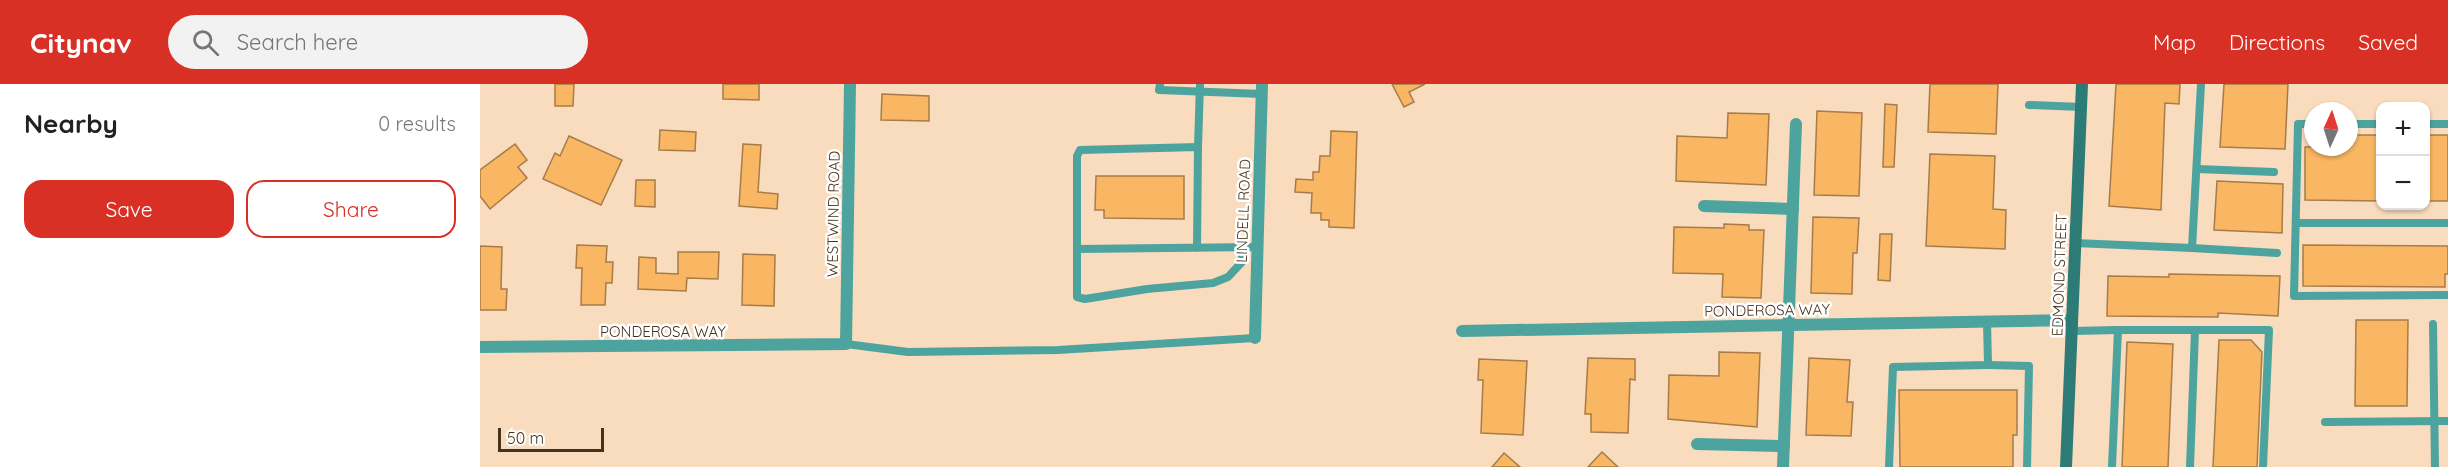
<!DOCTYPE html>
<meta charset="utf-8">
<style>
:root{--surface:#fff;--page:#f2f2f2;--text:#222;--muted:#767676;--line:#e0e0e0;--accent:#d93025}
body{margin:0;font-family:Quicksand,sans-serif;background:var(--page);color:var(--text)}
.controls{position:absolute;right:18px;top:18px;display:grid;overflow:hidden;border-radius:12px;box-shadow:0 2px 4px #0004}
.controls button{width:54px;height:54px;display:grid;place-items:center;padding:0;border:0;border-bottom:2px solid var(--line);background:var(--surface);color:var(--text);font:30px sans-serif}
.compass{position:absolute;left:1824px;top:18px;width:54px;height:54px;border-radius:50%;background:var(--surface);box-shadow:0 2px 4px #0004;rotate:3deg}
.scale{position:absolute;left:18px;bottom:15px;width:106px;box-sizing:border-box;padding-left:6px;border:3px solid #46331d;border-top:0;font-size:16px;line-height:21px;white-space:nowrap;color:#46331d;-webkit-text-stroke:4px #fff;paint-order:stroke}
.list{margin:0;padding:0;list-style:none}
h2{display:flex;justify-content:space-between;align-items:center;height:78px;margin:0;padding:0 24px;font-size:26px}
h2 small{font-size:20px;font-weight:400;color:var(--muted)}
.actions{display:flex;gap:12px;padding:18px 24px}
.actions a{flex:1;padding:14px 0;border:2px solid var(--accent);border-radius:18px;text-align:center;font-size:21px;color:var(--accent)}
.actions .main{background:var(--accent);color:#fff}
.icon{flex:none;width:33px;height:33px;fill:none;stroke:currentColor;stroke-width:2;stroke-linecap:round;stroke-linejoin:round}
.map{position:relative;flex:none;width:1968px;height:383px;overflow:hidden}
header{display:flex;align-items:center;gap:36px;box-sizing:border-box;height:84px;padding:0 30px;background:var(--accent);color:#fff}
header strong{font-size:28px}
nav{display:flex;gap:33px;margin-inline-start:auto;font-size:21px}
.search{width:420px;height:54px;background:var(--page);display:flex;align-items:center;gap:15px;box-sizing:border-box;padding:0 21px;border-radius:33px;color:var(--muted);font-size:22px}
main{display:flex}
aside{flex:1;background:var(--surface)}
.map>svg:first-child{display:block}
</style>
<header>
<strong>Citynav</strong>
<div class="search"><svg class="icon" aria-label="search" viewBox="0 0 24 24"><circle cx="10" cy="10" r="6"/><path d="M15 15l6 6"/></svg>Search here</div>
<nav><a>Map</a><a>Directions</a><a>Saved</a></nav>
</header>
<main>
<aside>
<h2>Nearby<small>0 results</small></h2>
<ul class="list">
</ul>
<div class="actions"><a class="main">Save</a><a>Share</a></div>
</aside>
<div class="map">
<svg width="1968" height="383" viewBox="0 0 1968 383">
<rect width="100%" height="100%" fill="#f8dcbd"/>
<g fill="#f9b663" stroke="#a77c49" stroke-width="1.5">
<path d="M 75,0 L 94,0 L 93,22 L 75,22 Z"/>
<path d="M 243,0 L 279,0 L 279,16 L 243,15 Z"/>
<path d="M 912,0 L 945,0 L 929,8 L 934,18 L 924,23 Z"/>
<path d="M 1450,0 L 1518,0 L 1516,50 L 1448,48 Z"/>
<path d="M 1636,0 L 1700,0 L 1699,20 L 1685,19 L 1681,126 L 1629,122 Z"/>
<path d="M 1744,0 L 1808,0 L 1805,65 L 1740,63 Z"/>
<path d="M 402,10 L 449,12 L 449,37 L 401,36 Z"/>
<path d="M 1405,20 L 1417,21 L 1414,83 L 1403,83 Z"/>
<path d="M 1337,27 L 1382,29 L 1379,112 L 1334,111 Z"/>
<path d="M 1248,29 L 1289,30 L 1286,101 L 1196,97 L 1197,52 L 1247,54 Z"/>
<path d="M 180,46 L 216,48 L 215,67 L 179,66 Z"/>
<path d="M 851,47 L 877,48 L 874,144 L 849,143 L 849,136 L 841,136 L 841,129 L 831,129 L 832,109 L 815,108 L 816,95 L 833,96 L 833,88 L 839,88 L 840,72 L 850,72 Z"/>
<path d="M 1869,51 L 1900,51 L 1900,117 L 1825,116 L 1825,63 L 1869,63 Z"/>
<rect x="1946" y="51" width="22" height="66"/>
<path d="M 89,52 L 142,76 L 121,121 L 63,95 L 75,69 L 80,72 Z"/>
<path d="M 35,60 L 47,76 L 38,83 L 47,94 L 10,125 L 0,112 L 0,86 Z"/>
<path d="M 263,60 L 281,61 L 278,108 L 298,110 L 297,125 L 259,122 Z"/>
<path d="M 1450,70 L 1515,72 L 1513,125 L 1526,126 L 1525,165 L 1446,162 Z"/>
<path d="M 616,92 L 704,92 L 704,135 L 624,134 L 624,126 L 615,126 Z"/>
<path d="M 156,96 L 175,96 L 175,123 L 155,122 Z"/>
<path d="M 1737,97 L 1803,100 L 1802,149 L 1734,146 Z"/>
<path d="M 1333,133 L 1379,134 L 1377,169 L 1373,169 L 1372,210 L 1331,209 Z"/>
<path d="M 1244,140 L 1269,141 L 1269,146 L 1284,146 L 1281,214 L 1242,213 L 1243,190 L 1193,189 L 1194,143 L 1244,144 Z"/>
<path d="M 1400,150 L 1412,150 L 1410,197 L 1398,196 Z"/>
<path d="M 97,161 L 127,162 L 126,178 L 133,178 L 132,199 L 126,199 L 125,221 L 101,221 L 102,184 L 96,184 Z"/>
<path d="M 1823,161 L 1968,162 L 1968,190 L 1965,190 L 1965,203 L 1823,202 Z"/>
<path d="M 0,162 L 22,163 L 21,205 L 27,205 L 26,226 L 0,226 Z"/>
<path d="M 198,168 L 239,168 L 238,195 L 207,194 L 206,207 L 158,205 L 159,173 L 176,174 L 176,189 L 198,190 Z"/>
<path d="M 263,170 L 295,171 L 294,222 L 262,221 Z"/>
<path d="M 1689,190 L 1800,192 L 1798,232 L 1738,229 L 1738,233 L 1627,232 L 1628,192 L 1689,193 Z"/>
<path d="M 1876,236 L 1928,236 L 1927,322 L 1875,322 Z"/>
<path d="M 1739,256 L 1771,256 L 1782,268 L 1777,383 L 1733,383 Z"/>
<path d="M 1647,258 L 1693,260 L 1688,383 L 1642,383 Z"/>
<path d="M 1239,268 L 1280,269 L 1277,343 L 1188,335 L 1189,291 L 1239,292 Z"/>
<path d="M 1108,274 L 1155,275 L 1155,296 L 1150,295 L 1148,349 L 1111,348 L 1111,330 L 1105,330 Z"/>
<path d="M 1329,274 L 1370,276 L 1367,318 L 1373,318 L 1371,352 L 1326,351 Z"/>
<path d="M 999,275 L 1047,277 L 1043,351 L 1001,349 L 1003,296 L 998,296 Z"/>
<path d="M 1419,306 L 1537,306 L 1537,351 L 1533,351 L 1533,383 L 1420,383 Z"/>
<path d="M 1122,368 L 1138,383 L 1108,383 Z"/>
<path d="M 1024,369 L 1040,383 L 1012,383 Z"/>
</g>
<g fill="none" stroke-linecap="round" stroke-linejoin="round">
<g stroke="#4da39e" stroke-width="8">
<path d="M 680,0 L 679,6 L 782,10"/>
<path d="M 1549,21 L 1601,23"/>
<path d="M 1833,40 L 1818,40 L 1814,212 L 1968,211"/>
<path d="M 1869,40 L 1900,40"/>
<path d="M 1946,40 L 1968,40"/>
<path d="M 718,63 L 720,0"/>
<path d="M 1717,85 L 1794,88"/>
<path d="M 1816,139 L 1968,139"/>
<path d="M 1595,159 L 1712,164 L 1721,0"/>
<path d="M 717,164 L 718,63 L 600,66 L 597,72 L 597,165 L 777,163"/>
<path d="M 1712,164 L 1797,169"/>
<path d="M 597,165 L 597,213 L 605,215 L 667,205 L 733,199 L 748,193 L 762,178 L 762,163"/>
<path d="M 1953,240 L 1955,383"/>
<path d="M 1592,247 L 1638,246"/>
<path d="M 366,260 L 428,268 L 578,266 L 775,254"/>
<path d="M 1508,281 L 1549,282 L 1547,383"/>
<path d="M 1845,338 L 1968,337"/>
<path d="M 1409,383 L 1413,283 L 1508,281 L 1507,237"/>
<path d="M 1632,383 L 1638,246 L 1789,246 L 1783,383"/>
<path d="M 1710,383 L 1715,246"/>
</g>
<g stroke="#4da39e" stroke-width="12">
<path d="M 1224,122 L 1313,125"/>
<path d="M 982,247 L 1592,236"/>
<path d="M 775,254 L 782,0"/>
<path d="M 0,263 L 366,260 L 370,0"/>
<path d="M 1217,360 L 1304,362"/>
<path d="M 1303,383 L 1316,40"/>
</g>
<path stroke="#2d7b77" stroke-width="12" d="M 1586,383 L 1602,0"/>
</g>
<g text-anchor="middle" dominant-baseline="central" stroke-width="5" stroke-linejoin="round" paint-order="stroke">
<g font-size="15" fill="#46331d" stroke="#fff">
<text transform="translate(763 127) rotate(-88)">LINDELL ROAD</text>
<text transform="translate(353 130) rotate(-89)">WESTWIND ROAD</text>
<text transform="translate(1579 191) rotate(-88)">EDMOND STREET</text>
<text transform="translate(1287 226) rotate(-1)">PONDEROSA WAY</text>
<text x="183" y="247">PONDEROSA WAY</text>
</g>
</g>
</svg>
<div class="controls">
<button>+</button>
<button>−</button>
</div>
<svg class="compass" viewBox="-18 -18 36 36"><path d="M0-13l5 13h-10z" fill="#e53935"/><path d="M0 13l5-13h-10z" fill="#767676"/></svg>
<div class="scale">50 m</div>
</div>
</main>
